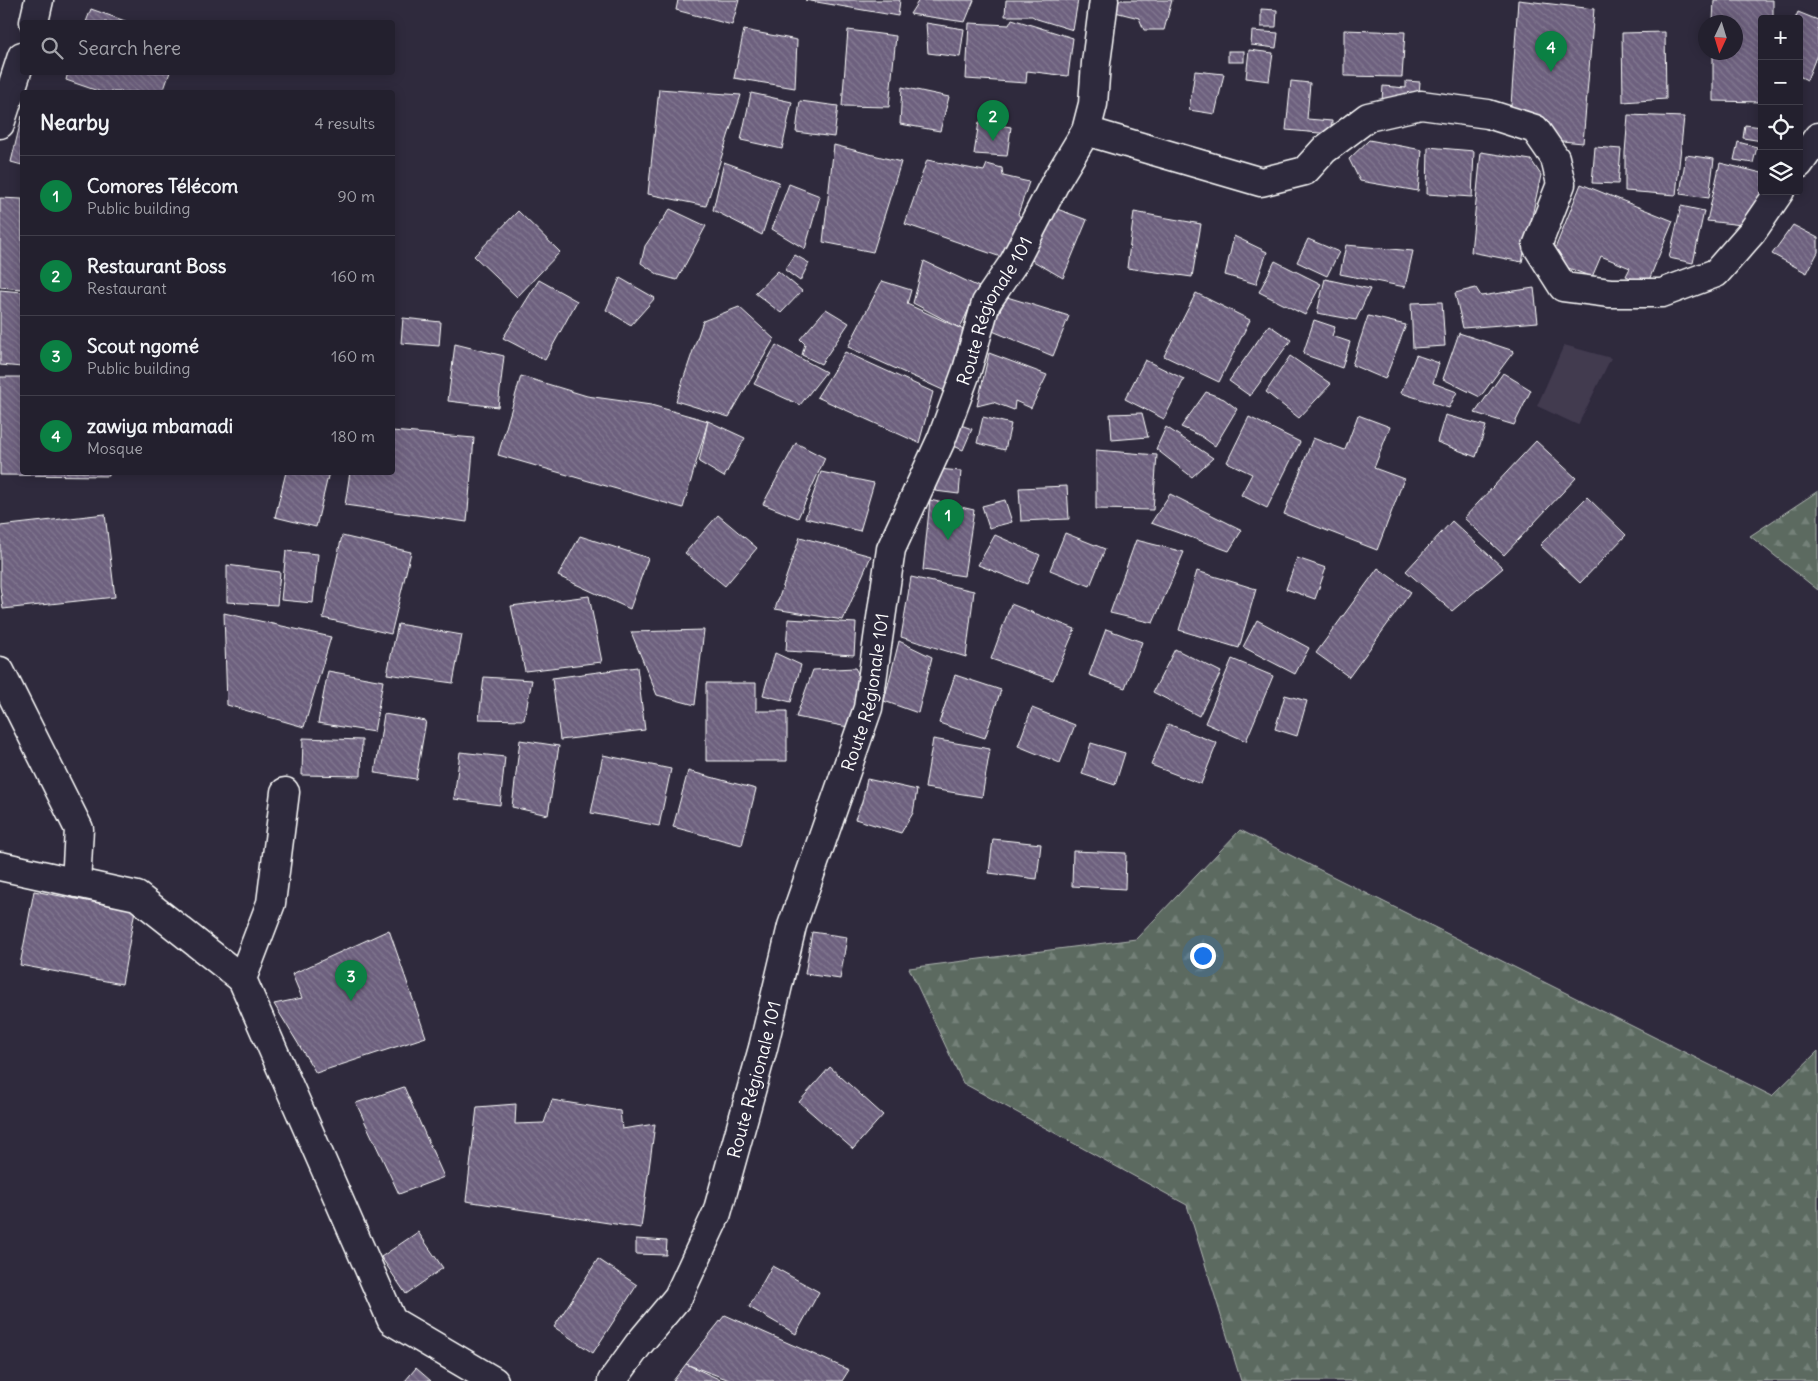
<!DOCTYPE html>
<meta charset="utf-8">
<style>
:root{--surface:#23202e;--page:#2f2d3a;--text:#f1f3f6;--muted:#a3a3aa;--line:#403e4a;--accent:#0b8043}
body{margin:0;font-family:Delius,sans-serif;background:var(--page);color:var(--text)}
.controls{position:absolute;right:15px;top:15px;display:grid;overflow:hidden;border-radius:5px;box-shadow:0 2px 12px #0003}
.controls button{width:45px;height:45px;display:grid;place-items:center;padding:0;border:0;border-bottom:1px solid var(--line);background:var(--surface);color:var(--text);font:25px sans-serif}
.compass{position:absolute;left:1698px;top:15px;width:45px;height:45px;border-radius:50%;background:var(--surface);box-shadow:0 2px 12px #0003;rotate:184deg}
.you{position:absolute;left:1202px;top:955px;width:18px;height:18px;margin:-12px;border:4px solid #fff;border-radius:50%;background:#1a73e8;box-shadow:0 0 0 8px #1a73e833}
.badge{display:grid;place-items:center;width:32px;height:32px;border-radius:50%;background:var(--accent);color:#fff;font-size:16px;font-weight:700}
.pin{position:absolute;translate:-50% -41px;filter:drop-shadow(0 1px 2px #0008)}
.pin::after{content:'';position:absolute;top:26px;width:18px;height:15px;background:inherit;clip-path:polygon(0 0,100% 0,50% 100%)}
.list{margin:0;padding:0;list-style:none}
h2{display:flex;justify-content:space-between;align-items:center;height:65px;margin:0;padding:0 20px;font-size:21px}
h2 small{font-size:16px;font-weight:400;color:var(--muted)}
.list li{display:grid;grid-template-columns:32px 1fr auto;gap:15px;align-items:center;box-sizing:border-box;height:80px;padding:0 20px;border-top:1px solid var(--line)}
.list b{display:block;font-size:19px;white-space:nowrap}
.list p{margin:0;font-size:16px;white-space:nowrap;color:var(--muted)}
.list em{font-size:16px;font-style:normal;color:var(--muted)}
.icon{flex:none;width:28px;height:28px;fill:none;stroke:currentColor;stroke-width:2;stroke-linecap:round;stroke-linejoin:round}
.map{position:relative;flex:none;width:1818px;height:1381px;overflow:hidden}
.search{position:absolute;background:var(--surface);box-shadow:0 2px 12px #0003;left:20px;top:20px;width:375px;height:55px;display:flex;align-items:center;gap:12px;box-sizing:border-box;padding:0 18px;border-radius:5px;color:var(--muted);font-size:19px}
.panel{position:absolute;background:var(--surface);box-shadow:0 2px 12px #0003;left:20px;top:90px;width:375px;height:385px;border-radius:5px}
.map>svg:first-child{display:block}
</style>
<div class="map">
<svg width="1818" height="1381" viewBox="0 0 1818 1381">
<defs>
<pattern id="forest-firs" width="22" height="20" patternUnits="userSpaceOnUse" patternTransform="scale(1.25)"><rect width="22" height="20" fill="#5c6b61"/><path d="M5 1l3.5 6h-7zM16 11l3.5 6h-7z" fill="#748179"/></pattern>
<pattern id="building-back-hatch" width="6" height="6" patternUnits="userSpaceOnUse" patternTransform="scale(1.25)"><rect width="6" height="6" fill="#6d617e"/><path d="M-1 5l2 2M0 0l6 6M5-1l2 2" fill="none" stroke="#837991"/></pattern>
</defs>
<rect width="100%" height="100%" fill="#2f2a3d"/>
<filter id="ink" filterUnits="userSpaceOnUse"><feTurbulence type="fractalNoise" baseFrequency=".02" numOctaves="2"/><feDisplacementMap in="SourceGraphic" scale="10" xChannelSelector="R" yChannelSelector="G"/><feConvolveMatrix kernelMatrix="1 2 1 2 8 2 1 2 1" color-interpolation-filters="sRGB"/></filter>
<g filter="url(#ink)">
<path fill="#423a50" d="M 1564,345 L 1611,358 L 1578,425 L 1537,406 Z"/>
<g fill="url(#forest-firs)" stroke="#aeb5b0">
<path d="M 1818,491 L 1818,590 L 1750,536 Z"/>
<path d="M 1240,830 L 1772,1096 L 1818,1051 L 1818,1381 L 1241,1381 L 1187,1205 L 963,1083 L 909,968 L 1136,939 Z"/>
</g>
<g fill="url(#building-back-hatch)" stroke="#fff">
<path d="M 678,0 L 739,0 L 732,25 L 676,10 Z"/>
<path d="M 805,0 L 900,0 L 898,16 Z"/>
<path d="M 919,0 L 974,0 L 965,22 L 910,14 Z"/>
<path d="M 1006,0 L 1078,0 L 1073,30 L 1037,19 L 1032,16 L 1005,16 Z"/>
<path d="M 1117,0 L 1172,0 L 1164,30 L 1144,30 L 1139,18 L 1115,12 Z"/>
<path d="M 1518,0 L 1594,9 L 1583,143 L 1509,136 Z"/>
<path d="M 1714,0 L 1773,0 L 1773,19 L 1762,19 L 1762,102 L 1713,101 L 1713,52 L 1736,52 L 1736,22 L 1713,22 Z"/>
<path d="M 91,9 L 128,22 L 86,22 Z"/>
<path d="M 1261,9 L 1277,10 L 1276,27 L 1261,27 Z"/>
<path d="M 1798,12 L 1818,20 L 1818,52 L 1807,80 L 1799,76 L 1799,19 L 1795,19 Z"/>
<path d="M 1012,19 L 1073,38 L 1068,76 L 1027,71 L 1026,83 L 966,79 L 969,23 L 1009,25 Z"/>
<path d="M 926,23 L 964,29 L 960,57 L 928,53 Z"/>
<path d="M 744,30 L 797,40 L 795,88 L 734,78 Z"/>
<path d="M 848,30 L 896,36 L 889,107 L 842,106 Z"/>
<path d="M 1344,30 L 1405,32 L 1402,77 L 1344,76 Z"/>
<path d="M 1252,31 L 1278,33 L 1276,48 L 1251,45 Z"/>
<path d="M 1665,32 L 1666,99 L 1623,102 L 1622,33 Z"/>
<path d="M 1249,50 L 1273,53 L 1269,81 L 1246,78 Z"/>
<rect x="1228" y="51" width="16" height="11"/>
<path d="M 1195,71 L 1224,74 L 1215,114 L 1189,110 Z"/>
<path d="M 68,72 L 170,72 L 163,92 L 101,92 L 66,80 Z"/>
<path d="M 1291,81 L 1310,83 L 1307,119 L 1332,121 L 1331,134 L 1286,130 Z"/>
<path d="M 1406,81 L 1420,82 L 1418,103 L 1382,101 L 1383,86 L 1406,88 Z"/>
<path d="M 902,87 L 949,97 L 940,131 L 900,124 Z"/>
<path d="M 659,89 L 741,95 L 706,206 L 648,194 Z"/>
<path d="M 751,93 L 792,102 L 782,149 L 741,140 Z"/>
<path d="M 800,101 L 838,106 L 834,137 L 796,132 Z"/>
<path d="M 1628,115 L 1684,117 L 1676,195 L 1625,191 L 1625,153 Z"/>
<path d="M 22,116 L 22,165 L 11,162 Z"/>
<path d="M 979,122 L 1011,127 L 1007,156 L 974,154 Z"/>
<path d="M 1745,125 L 1762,127 L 1762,141 L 1743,138 Z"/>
<path d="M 1369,140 L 1422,150 L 1418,191 L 1360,181 L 1349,159 Z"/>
<path d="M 1738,142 L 1757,147 L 1753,163 L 1734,160 Z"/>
<path d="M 834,145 L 901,162 L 873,252 L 823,242 Z"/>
<path d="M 1428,147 L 1474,151 L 1472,197 L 1427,194 Z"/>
<path d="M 1595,147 L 1621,149 L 1618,184 L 1592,183 Z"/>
<path d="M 1481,152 L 1531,160 L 1541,175 L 1522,262 L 1471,252 Z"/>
<path d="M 1686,155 L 1714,159 L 1709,198 L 1680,194 Z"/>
<path d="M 927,160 L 984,171 L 987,164 L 1002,168 L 1003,176 L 1029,182 L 1018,214 L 1024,222 L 1001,257 L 905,224 Z"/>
<path d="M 724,162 L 779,182 L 762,235 L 713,210 Z"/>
<path d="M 1720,163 L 1762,173 L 1762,189 L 1751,226 L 1707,221 Z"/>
<path d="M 789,184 L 820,196 L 805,249 L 772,229 Z"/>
<path d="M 1581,184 L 1673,221 L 1647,285 L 1626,276 L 1630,268 L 1601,256 L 1592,277 L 1550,261 Z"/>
<path d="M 0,198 L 22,199 L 22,289 L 0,287 Z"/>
<path d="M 1681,206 L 1704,211 L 1693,263 L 1669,258 Z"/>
<path d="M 670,209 L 706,226 L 677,280 L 659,275 L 641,263 L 645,246 Z"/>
<path d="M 1057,209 L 1087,220 L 1063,278 L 1028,258 Z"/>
<path d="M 518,211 L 560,252 L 517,297 L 474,256 Z"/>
<path d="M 1134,212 L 1201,224 L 1192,277 L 1127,268 Z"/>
<path d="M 1793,225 L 1818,238 L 1818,252 L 1807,273 L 1772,254 Z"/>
<path d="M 1234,236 L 1267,252 L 1256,284 L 1225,275 Z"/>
<path d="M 1308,239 L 1339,252 L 1327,276 L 1297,262 Z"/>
<path d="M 1346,245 L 1413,251 L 1405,287 L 1340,274 Z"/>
<path d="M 795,255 L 809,263 L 800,281 L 785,270 Z"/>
<path d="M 924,261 L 979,287 L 960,328 L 913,303 Z"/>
<path d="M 1275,261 L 1321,284 L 1305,315 L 1259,292 Z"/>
<path d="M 778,271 L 802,291 L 781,313 L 755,293 Z"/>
<path d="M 620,278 L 655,298 L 631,325 L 606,310 Z"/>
<path d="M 1325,279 L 1370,289 L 1356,320 L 1317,313 Z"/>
<path d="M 539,280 L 577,301 L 545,360 L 503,338 Z"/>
<path d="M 882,281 L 911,290 L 907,304 L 966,331 L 945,391 L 848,347 Z"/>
<path d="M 1476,288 L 1481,296 L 1534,288 L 1538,322 L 1463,328 L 1455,293 Z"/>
<path d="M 0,290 L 22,292 L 22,367 L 0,365 Z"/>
<path d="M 1196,293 L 1250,320 L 1219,382 L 1164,356 Z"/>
<path d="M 1007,297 L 1069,316 L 1053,356 L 990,330 Z"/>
<path d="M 1442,302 L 1445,346 L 1413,348 L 1411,303 Z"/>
<path d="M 739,307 L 774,339 L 729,417 L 676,401 L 703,321 Z"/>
<path d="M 826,309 L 849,323 L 821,364 L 802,355 L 805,344 L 800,339 Z"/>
<path d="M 1368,316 L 1406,325 L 1385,379 L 1352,365 Z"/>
<path d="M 403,318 L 441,322 L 439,346 L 401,343 Z"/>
<path d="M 1314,320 L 1335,327 L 1332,336 L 1350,342 L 1342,368 L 1303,354 Z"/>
<path d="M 1269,325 L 1291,340 L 1250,396 L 1229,381 Z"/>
<path d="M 1459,333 L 1514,351 L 1480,397 L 1443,379 Z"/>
<path d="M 455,344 L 504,356 L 498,407 L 448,401 Z"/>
<path d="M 776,345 L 826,372 L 800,405 L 754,384 Z"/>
<path d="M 845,352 L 933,392 L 919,443 L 817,397 Z"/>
<path d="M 989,353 L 1047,375 L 1031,408 L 1015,401 L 1014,410 L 993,402 L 977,406 Z"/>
<path d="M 1416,355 L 1439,363 L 1433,383 L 1457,392 L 1449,408 L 1401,393 Z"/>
<path d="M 1290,356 L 1331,384 L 1299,418 L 1266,392 Z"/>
<path d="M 1145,360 L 1184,379 L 1164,419 L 1125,399 Z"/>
<path d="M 1503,373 L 1531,390 L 1514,425 L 1475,413 Z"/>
<path d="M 521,376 L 587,396 L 651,405 L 708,421 L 683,508 L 498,455 Z"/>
<path d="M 0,377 L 22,377 L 22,472 L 109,472 L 109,476 L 0,475 Z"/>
<path d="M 1206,392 L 1224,399 L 1237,409 L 1215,446 L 1201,436 L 1181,427 Z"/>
<path d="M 1142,413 L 1148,437 L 1112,440 L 1110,414 Z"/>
<path d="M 1358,415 L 1390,427 L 1374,468 L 1404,479 L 1377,550 L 1284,514 L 1313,438 L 1345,450 Z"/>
<path d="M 1445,415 L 1486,426 L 1476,457 L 1437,442 Z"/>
<path d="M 983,417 L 1011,424 L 1005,450 L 977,443 Z"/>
<path d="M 1249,417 L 1300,442 L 1267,508 L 1241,495 L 1252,474 L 1227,462 Z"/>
<path d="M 708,421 L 745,438 L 724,477 L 699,462 Z"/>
<path d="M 955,423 L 972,429 L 963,450 L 947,443 Z"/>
<path d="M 1166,427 L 1213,458 L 1192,477 L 1156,449 Z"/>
<path d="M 392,431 L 474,438 L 467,522 L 345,505 L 350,472 L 392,472 Z"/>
<path d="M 1536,441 L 1576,478 L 1504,555 L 1464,518 Z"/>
<path d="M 796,443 L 825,458 L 798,518 L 763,504 Z"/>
<path d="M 1096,450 L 1157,455 L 1153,510 L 1096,509 Z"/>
<path d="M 937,469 L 961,471 L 959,494 L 935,491 Z"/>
<path d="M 286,472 L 329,472 L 316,527 L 275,517 Z"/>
<path d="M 821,472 L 874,483 L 860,531 L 805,518 Z"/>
<path d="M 1067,486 L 1069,519 L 1021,521 L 1019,488 Z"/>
<path d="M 1170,494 L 1242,530 L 1229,551 L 1151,523 Z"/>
<path d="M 1587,497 L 1626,535 L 1580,583 L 1540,545 Z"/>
<path d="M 930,500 L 974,510 L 964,576 L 923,570 Z"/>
<path d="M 1005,500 L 1012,522 L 989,528 L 982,506 Z"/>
<path d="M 105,514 L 115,597 L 3,609 L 0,586 L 0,526 Z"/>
<path d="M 718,515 L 757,548 L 725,586 L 685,553 Z"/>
<path d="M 1452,521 L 1503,568 L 1452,611 L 1406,571 Z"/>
<path d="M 1065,533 L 1105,549 L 1090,586 L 1050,570 Z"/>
<path d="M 995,535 L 1040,555 L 1027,584 L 978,565 Z"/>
<path d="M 342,536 L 411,552 L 391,634 L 323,618 Z"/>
<path d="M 580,536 L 648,558 L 630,609 L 558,576 Z"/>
<path d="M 800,537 L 871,556 L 843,620 L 775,609 Z"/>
<path d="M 1136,540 L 1184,552 L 1153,623 L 1110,613 Z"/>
<path d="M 286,551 L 318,554 L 313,603 L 281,600 Z"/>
<path d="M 1297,558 L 1326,568 L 1315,599 L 1286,589 Z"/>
<path d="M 227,565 L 280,572 L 277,605 L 227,602 Z"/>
<path d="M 1378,568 L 1411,592 L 1349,677 L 1316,653 Z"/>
<path d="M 1197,571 L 1256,589 L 1239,648 L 1179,630 Z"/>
<path d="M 911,577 L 974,591 L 966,657 L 901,637 Z"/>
<path d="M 589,596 L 602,662 L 525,671 L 511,606 Z"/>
<path d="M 1011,604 L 1075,629 L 1053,680 L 991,659 Z"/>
<path d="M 224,613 L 331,637 L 304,727 L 227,705 Z"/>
<path d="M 788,619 L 856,623 L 854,655 L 786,651 Z"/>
<path d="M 1257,620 L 1309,648 L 1295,674 L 1243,647 Z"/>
<path d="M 398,624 L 462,635 L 453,683 L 387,674 Z"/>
<path d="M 1106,629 L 1142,642 L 1125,688 L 1089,675 Z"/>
<path d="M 704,630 L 695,705 L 657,695 L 631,632 Z"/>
<path d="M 899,641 L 932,657 L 918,713 L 884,701 Z"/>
<path d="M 1175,649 L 1221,672 L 1199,716 L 1153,692 Z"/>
<path d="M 775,653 L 801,665 L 791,702 L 763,695 Z"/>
<path d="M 1232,659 L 1273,676 L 1246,741 L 1205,723 Z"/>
<path d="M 637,667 L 645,730 L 560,740 L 552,678 Z"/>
<path d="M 855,668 L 864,684 L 848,727 L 796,717 L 813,670 Z"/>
<path d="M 328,671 L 383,681 L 374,732 L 318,723 Z"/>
<path d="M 955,675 L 1001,690 L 985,738 L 939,723 Z"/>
<path d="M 484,677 L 532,680 L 524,720 L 479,719 Z"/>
<path d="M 706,683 L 756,683 L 756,711 L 787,711 L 787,761 L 706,761 Z"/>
<path d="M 1285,695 L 1307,701 L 1297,736 L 1275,729 Z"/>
<path d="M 1032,708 L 1075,725 L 1060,763 L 1018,746 Z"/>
<path d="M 384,714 L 426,721 L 416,779 L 375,773 Z"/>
<path d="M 1168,724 L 1217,743 L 1201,784 L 1151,765 Z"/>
<path d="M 303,738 L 362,740 L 361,776 L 302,775 Z"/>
<path d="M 933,739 L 990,749 L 982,797 L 925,788 Z"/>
<path d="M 520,740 L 559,746 L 548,815 L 512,807 Z"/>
<path d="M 1091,743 L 1125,753 L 1115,785 L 1082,774 Z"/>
<path d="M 460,752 L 505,757 L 500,805 L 454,799 Z"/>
<path d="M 603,755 L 671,769 L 659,826 L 591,813 Z"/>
<path d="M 688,771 L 756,789 L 742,845 L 673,827 Z"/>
<path d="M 867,779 L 917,790 L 913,813 L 901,833 L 855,819 L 862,802 Z"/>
<path d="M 993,839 L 1041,844 L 1037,879 L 989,873 Z"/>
<path d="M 1073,851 L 1126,853 L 1125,889 L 1072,886 Z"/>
<path d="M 34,891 L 135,910 L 122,984 L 20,965 Z"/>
<path d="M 389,930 L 426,1037 L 316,1073 L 274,1004 L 302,998 L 292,974 Z"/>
<path d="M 812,932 L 847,937 L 840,979 L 805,974 Z"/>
<path d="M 830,1067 L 883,1115 L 853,1149 L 799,1102 Z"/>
<path d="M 404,1087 L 444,1177 L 399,1194 L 356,1103 Z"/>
<path d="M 552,1100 L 620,1111 L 622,1129 L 655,1124 L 641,1228 L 466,1201 L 477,1107 L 516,1104 L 515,1124 L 544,1123 Z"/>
<path d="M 418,1232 L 443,1268 L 406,1294 L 381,1257 Z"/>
<path d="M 636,1239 L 667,1241 L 666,1255 L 636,1254 Z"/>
<path d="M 598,1259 L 637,1285 L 593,1353 L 554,1327 Z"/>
<path d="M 772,1266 L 819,1292 L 796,1334 L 749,1307 Z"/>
<path d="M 725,1315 L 849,1370 L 842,1381 L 732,1381 L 686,1364 Z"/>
<path d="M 686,1364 L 723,1381 L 673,1381 Z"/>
<path d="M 416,1368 L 431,1381 L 405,1381 Z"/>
</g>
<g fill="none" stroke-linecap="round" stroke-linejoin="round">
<defs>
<g id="minor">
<path d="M 34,22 L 39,0"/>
<path d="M 0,124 L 22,56"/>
<path d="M 1086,131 L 1261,182 L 1305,171 L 1324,150 L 1368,117 L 1421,105 L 1488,114 L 1535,129 L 1555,158 L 1561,184 L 1537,246 L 1563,287 L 1610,293 L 1662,293 L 1716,273 L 1752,232 L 1780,191"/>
<path d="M 1799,164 L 1818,137"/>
<path d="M 0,671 L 79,829 L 76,883"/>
<path d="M 285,792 L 271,903 L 242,979 L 392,1321 L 494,1381"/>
<path d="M 0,866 L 137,896 L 242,979"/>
<path id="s1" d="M 612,1381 L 638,1345 L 678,1297 L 717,1213 L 763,1048 L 792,926 L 868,708 L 891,549 L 942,438 L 967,370 L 986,303 L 1014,262 L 1056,181 L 1086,131 L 1093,104 L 1096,63 L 1104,0"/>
</g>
</defs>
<use href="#minor" stroke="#fff" stroke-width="31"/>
<use href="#minor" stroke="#2f2a3d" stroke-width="28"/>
</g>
</g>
<g text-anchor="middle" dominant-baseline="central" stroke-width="5" stroke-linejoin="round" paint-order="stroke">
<g font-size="18" fill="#fff" stroke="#2f2a3d">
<text stroke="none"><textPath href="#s1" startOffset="1148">Route Régionale 101</textPath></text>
<text stroke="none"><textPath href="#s1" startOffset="742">Route Régionale 101</textPath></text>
<text stroke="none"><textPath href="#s1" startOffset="338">Route Régionale 101</textPath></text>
</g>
</g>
</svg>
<div class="controls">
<button>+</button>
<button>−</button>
<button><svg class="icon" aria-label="locate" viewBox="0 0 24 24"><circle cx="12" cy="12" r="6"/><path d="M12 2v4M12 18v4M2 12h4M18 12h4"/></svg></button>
<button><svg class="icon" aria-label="layers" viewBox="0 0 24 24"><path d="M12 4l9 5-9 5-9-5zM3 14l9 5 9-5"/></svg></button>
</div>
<svg class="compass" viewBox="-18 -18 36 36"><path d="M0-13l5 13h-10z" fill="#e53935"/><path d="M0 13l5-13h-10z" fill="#a3a3aa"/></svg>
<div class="you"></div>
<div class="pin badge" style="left:948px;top:540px">1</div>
<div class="pin badge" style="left:993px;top:141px">2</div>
<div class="pin badge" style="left:351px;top:1001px">3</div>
<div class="pin badge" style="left:1551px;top:72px">4</div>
<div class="search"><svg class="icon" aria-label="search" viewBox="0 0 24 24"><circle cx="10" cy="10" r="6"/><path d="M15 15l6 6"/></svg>Search here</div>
<section class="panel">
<h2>Nearby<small>4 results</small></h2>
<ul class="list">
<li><span class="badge">1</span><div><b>Comores Télécom</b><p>Public building</p></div><em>90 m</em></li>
<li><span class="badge">2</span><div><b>Restaurant Boss</b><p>Restaurant</p></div><em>160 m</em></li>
<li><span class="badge">3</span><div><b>Scout ngomé</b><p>Public building</p></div><em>160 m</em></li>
<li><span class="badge">4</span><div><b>zawiya mbamadi</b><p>Mosque</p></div><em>180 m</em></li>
</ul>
</section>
</div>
